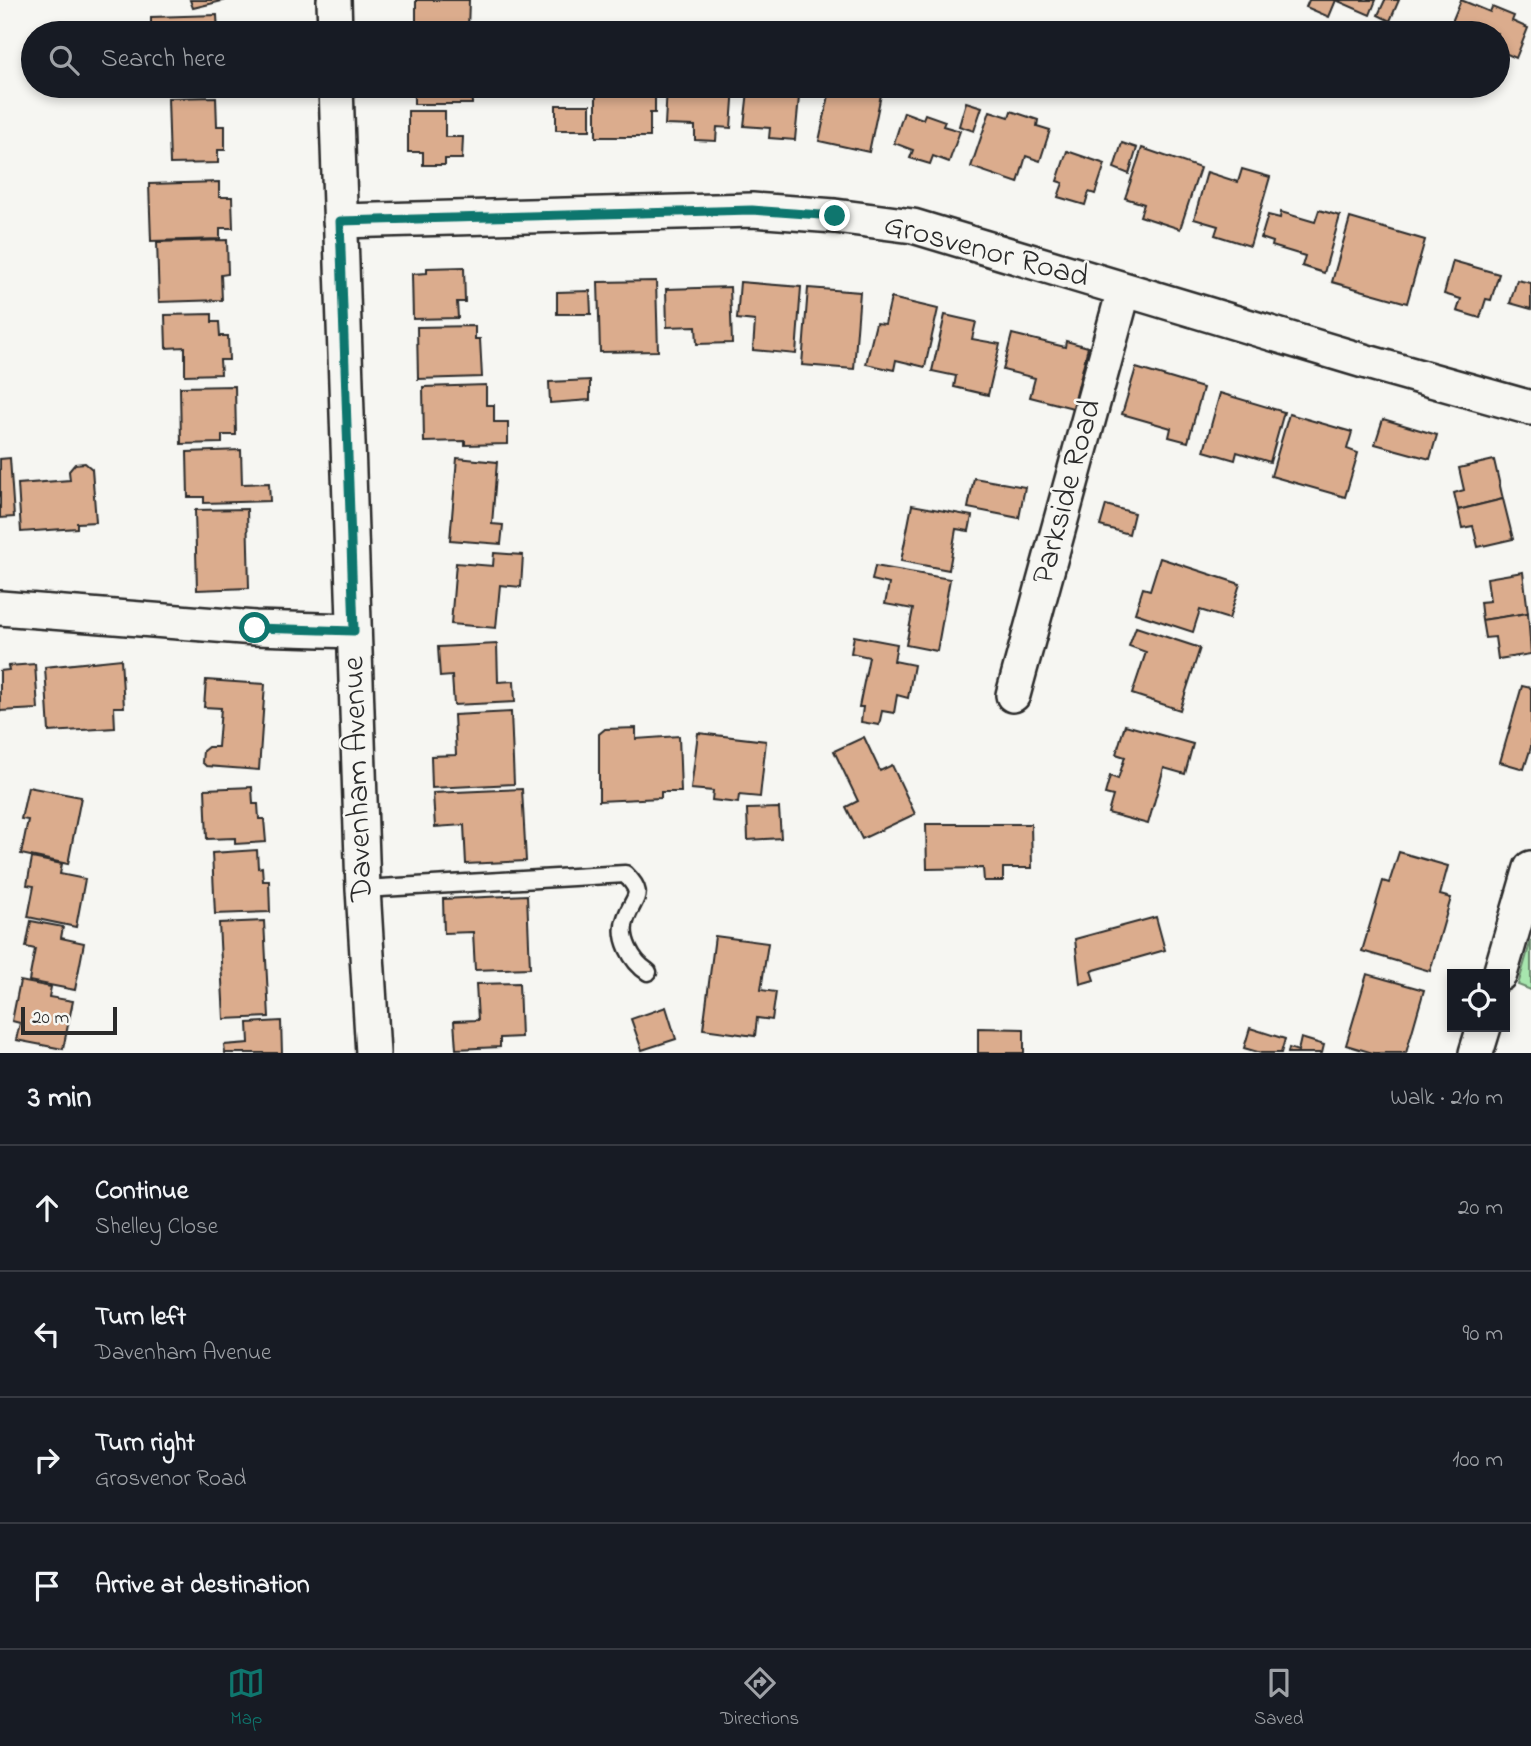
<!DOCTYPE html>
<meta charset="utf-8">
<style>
:root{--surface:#171b24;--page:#242831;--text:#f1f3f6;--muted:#9ea1a6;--line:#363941;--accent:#0f766e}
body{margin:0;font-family:"Indie Flower",sans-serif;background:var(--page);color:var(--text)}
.controls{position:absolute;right:21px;bottom:21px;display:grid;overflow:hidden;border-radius:0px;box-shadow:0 4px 10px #0003}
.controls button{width:63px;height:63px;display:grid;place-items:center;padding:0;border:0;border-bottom:2px solid var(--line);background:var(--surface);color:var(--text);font:35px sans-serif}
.scale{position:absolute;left:21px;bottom:18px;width:96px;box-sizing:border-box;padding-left:7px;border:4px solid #2b2b2b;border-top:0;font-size:19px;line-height:24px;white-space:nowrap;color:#2b2b2b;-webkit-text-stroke:5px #f6f6f2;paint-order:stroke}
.stop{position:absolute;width:21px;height:21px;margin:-16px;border:5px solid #0f766e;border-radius:50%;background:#fff}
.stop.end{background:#0f766e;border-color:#fff;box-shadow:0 2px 7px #0008}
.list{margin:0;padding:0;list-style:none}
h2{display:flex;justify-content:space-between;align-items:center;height:91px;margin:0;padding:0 28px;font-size:30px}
h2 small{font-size:23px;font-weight:400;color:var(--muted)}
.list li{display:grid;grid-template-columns:46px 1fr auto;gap:21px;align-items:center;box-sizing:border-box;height:126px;padding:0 28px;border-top:2px solid var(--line)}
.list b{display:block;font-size:26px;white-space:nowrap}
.list p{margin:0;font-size:23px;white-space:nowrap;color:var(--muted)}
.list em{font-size:23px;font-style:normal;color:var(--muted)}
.icon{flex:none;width:38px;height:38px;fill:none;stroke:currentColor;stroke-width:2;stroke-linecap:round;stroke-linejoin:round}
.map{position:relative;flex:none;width:1531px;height:1053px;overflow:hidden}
.search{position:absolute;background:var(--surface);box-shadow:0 4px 10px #0003;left:21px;right:21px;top:21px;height:77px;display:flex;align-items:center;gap:18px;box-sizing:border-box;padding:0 24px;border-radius:38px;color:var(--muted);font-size:26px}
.sheet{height:595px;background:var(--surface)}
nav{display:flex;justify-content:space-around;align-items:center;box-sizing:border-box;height:98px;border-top:2px solid var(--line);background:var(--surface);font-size:19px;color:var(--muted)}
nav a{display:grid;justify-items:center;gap:4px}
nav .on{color:var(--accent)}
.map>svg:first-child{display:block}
</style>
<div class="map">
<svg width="1531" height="1053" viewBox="0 0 1531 1053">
<rect width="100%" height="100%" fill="#f6f6f2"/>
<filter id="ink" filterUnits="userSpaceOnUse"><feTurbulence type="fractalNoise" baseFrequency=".0143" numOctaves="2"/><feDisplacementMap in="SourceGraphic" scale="14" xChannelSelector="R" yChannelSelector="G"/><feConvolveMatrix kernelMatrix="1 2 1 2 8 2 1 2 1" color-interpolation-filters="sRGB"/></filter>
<g filter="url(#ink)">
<path fill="#a7e6ae" stroke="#69886c" stroke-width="2" d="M 1531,940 L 1531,990 L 1518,985 Z"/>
<g fill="#dbac8d" stroke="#2b2b2b" stroke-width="2">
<path d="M 190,0 L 226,0 L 193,8 Z"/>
<path d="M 416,0 L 469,0 L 468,30 L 416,30 Z"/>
<path d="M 1309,0 L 1376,0 L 1370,15 L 1336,0 L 1329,17 L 1306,7 Z"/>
<path d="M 1385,0 L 1399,0 L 1390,21 L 1378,15 Z"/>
<path d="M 1461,0 L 1490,12 L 1492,7 L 1514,16 L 1512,21 L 1528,28 L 1516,58 L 1498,50 L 1498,33 L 1459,33 L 1449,29 Z"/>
<path d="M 217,15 L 218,33 L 151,33 L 151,17 Z"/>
<path d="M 152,86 L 219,86 L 219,91 L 153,93 Z"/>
<path d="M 414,86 L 447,86 L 447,91 L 472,91 L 472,104 L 414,104 Z"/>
<path d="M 609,86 L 655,86 L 655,113 L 650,113 L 650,137 L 596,137 L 596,91 L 609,91 Z"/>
<path d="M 667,86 L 734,86 L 731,128 L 717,127 L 716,141 L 695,140 L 695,126 L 665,125 Z"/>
<path d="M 774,86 L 800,86 L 795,140 L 769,138 L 770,128 L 744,126 L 748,91 L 773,94 Z"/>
<path d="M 831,86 L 863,86 L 882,90 L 869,152 L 819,141 Z"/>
<path d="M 216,97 L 217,126 L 225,126 L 225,150 L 218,150 L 218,163 L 170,164 L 168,98 Z"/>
<path d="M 966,102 L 982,107 L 974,131 L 959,126 Z"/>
<rect x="556" y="105" width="34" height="25"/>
<path d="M 408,111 L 445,111 L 445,137 L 463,137 L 462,159 L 445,159 L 445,165 L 423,165 L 423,152 L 408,152 Z"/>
<path d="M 990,111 L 1009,117 L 1011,111 L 1038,120 L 1037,126 L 1050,130 L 1040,161 L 1026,156 L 1018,183 L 971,167 Z"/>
<path d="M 904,112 L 923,119 L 925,114 L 945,121 L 943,126 L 960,131 L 949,162 L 933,156 L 930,164 L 910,158 L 913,150 L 894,143 Z"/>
<path d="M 1122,143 L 1137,148 L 1129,174 L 1114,168 Z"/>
<path d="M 1142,148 L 1200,168 L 1180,229 L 1140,216 L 1144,204 L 1125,198 Z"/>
<path d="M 1067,151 L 1105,164 L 1095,194 L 1089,192 L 1085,205 L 1058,197 L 1063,183 L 1057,181 Z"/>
<path d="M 1242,169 L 1270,177 L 1250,246 L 1215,235 L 1218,226 L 1194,219 L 1207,172 L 1238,182 Z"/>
<path d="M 219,182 L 219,197 L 232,197 L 233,228 L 220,228 L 220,239 L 151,241 L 149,184 Z"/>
<path d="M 1319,210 L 1340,216 L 1324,273 L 1302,266 L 1305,256 L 1272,246 L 1273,242 L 1261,238 L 1268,215 L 1280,218 L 1281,212 L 1315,222 Z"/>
<path d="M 1350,218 L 1425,240 L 1407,303 L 1332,282 Z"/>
<path d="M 227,240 L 228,274 L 221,275 L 222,300 L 159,302 L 157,242 Z"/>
<path d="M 1453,261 L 1499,274 L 1491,300 L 1486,299 L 1480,318 L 1457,311 L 1461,299 L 1444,294 Z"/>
<path d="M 464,267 L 465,302 L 457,302 L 458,318 L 413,319 L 412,274 L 427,273 L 427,268 Z"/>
<path d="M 1517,280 L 1531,283 L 1531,309 L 1510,303 Z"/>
<path d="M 656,281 L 658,351 L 600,352 L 598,282 Z"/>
<path d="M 740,282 L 801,287 L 796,354 L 753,350 L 755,321 L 737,319 Z"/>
<path d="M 730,287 L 732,343 L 697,344 L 696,326 L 667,327 L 666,289 Z"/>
<path d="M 808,288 L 860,292 L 854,369 L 802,365 Z"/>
<path d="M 590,291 L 591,314 L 557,314 L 557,292 Z"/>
<path d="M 891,298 L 938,309 L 925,367 L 896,360 L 894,370 L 866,364 L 876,323 L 885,324 Z"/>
<path d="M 212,314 L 212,322 L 219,322 L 220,336 L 228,336 L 229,360 L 220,360 L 221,374 L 185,375 L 185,347 L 166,348 L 165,315 Z"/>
<path d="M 945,315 L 976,322 L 972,339 L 1000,344 L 988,395 L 954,387 L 956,376 L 932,371 Z"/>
<path d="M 475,326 L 475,339 L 480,339 L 482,377 L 418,379 L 417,327 Z"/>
<path d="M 1012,334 L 1065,347 L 1066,341 L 1088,347 L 1073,408 L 1030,397 L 1035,378 L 1003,370 Z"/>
<path d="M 1136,368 L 1203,388 L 1188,442 L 1169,437 L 1171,428 L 1122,414 Z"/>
<path d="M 590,380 L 590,400 L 550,403 L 549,382 Z"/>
<path d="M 486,385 L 486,405 L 494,405 L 494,422 L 508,422 L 508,444 L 465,445 L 465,441 L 424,442 L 423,387 Z"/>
<path d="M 235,386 L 236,435 L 222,435 L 222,443 L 181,444 L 180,387 Z"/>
<path d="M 1220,393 L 1284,412 L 1270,462 L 1237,452 L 1235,460 L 1204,451 Z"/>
<path d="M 1289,414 L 1352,432 L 1347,449 L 1358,453 L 1345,497 L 1271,476 Z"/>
<path d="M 1383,419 L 1437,435 L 1430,459 L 1375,444 Z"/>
<path d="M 241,450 L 242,484 L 269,483 L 270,501 L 204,503 L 204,497 L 188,497 L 187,452 Z"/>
<path d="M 10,458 L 14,517 L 0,518 L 0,459 Z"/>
<path d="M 457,458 L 497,462 L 492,524 L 503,525 L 501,544 L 450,540 Z"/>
<path d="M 1494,460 L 1503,499 L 1458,510 L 1454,493 L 1464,490 L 1459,468 Z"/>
<path d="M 85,463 L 92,469 L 96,522 L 77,523 L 77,528 L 21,532 L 18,484 L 70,480 L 69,471 L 75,464 Z"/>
<path d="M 974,478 L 1025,487 L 1019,518 L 968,508 Z"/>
<path d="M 1503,499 L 1513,539 L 1478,547 L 1473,526 L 1462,528 L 1458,510 Z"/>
<path d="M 912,505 L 972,516 L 969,531 L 956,529 L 949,570 L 901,561 Z"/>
<path d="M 1106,505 L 1134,513 L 1129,534 L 1100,526 Z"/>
<path d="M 247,509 L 249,588 L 197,590 L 195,510 Z"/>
<path d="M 494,553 L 523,555 L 521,587 L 500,585 L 496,628 L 451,624 L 456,563 L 493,566 Z"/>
<path d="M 1160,558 L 1240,584 L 1229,619 L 1200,610 L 1193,632 L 1135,613 L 1143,588 L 1150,590 Z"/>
<path d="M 875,566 L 950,579 L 937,651 L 906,645 L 913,609 L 885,604 L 889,584 L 872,580 Z"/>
<path d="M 1523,572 L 1528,613 L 1482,620 L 1480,602 L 1490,601 L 1487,578 Z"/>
<path d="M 1528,613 L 1531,654 L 1498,659 L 1495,637 L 1485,638 L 1482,620 Z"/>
<path d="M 1136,627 L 1200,648 L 1180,710 L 1132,694 L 1146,652 L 1129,646 Z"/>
<path d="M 854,636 L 897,644 L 894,661 L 914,665 L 908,698 L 897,695 L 894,713 L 882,711 L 879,725 L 861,722 L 863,707 L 859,707 L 869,657 L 851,653 Z"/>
<path d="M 497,644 L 498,682 L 514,681 L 515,702 L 454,705 L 452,676 L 440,677 L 438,647 Z"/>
<path d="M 121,659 L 124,707 L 114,707 L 115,728 L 49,732 L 45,667 Z"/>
<path d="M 35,664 L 38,709 L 0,711 L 0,671 L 9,670 L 8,666 Z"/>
<path d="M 206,680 L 265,684 L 259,770 L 206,766 L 202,762 L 203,751 L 208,747 L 218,747 L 221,708 L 204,707 Z"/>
<path d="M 1522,686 L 1531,688 L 1531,747 L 1524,769 L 1500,762 Z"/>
<path d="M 511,712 L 514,784 L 432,788 L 431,756 L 456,755 L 454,715 Z"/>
<path d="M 1125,725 L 1193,744 L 1185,774 L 1164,768 L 1148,824 L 1108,813 L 1113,796 L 1105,794 L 1110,776 L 1118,779 L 1125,757 L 1116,754 Z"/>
<path d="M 636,728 L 636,739 L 679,736 L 681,792 L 661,792 L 661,798 L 599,801 L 599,734 L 605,729 Z"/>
<path d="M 698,733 L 766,741 L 760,797 L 739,795 L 738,803 L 712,800 L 713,791 L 691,789 Z"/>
<path d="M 864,737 L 880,771 L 892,765 L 915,814 L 862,839 L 846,807 L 858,801 L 834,751 Z"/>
<path d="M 28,787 L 81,797 L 68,864 L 21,854 L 28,820 L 21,819 Z"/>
<path d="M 252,787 L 253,804 L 258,804 L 259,819 L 264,819 L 266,842 L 235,844 L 235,838 L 207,839 L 205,789 Z"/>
<path d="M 522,789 L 526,861 L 466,864 L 464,825 L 435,827 L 433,793 Z"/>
<path d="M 779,808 L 781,838 L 748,840 L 747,809 Z"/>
<path d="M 926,824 L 1031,824 L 1032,868 L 1003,868 L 1003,881 L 984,881 L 983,868 L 927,869 Z"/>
<path d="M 257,850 L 258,868 L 262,867 L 263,881 L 269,881 L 270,912 L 215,914 L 212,853 Z"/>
<path d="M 1399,852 L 1448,866 L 1440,895 L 1451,898 L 1430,971 L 1362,951 L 1383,881 L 1389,883 Z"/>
<path d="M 32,858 L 62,864 L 60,874 L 85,879 L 76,927 L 28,917 L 34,886 L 27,885 Z"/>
<path d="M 527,895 L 530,968 L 475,970 L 473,932 L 444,933 L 443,899 Z"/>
<path d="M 1156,917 L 1165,950 L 1091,971 L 1094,980 L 1080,984 L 1075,939 Z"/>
<path d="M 31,921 L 63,927 L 61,938 L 84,943 L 75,990 L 29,981 L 35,949 L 26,947 Z"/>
<path d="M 264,921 L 269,1017 L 224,1019 L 219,923 Z"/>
<path d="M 715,936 L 768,943 L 761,990 L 776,992 L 772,1020 L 757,1018 L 755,1036 L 703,1029 Z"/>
<path d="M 1367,974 L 1424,990 L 1406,1053 L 1373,1053 L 1346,1045 Z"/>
<path d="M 20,981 L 51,987 L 49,997 L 73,1001 L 63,1049 L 16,1040 L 20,1023 L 12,1021 Z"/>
<path d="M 519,983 L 521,1037 L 500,1038 L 500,1047 L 456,1049 L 454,1021 L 478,1020 L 476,984 Z"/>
<path d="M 666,1007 L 676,1039 L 642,1050 L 631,1019 Z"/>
<path d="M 281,1021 L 282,1053 L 225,1053 L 224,1045 L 249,1043 L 248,1023 Z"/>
<path d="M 978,1028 L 1024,1029 L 1024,1053 L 978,1053 Z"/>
<path d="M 1250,1028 L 1285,1039 L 1281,1053 L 1261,1053 L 1244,1048 Z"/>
<path d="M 1301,1038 L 1324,1045 L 1322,1053 L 1288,1053 L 1289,1048 L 1298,1051 Z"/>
</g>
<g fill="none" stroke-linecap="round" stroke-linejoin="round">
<defs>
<path id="service" d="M 363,889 L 625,874 C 646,895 634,896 626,918 C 618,937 632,962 648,972"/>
<g id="minor">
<path d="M 334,0 L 335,33"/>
<path d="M 336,86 L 363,889 L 373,1053"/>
<path d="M 340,221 L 752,210 L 835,216 L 913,226 L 1367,362 L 1531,408"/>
<path d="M 0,608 L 255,628 L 354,631"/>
<path d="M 1013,695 L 1124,290"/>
<path d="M 1500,974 L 1531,868"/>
<path d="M 1476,1053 L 1484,1027"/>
</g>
</defs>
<use href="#service" stroke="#2b2b2b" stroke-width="21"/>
<use href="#minor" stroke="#2b2b2b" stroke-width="38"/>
<use href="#service" stroke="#f6f6f2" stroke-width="16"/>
<use href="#minor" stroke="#f6f6f2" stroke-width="33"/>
</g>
</g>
<g fill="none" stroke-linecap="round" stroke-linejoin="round" filter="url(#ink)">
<path stroke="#0f766e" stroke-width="9" d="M 255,628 L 354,631 L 340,221 L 752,210 L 835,216"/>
</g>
<g text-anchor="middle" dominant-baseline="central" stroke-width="5" stroke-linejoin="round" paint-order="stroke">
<g font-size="32" fill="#2b2b2b" stroke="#f6f6f2">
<text transform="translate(986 252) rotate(15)">Grosvenor Road</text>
<text transform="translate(1068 492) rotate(-75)">Parkside Road</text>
<text transform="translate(359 779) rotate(-92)">Davenham Avenue</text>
</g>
</g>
</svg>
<div class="controls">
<button><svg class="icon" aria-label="locate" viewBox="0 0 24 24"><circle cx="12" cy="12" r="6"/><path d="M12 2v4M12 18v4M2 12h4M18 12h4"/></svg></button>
</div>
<div class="scale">20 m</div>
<div class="stop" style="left:255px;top:628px"></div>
<div class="stop end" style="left:835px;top:216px"></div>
<div class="search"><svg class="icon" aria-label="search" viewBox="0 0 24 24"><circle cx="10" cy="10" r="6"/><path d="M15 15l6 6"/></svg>Search here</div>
</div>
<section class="sheet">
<h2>3 min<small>Walk · 210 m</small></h2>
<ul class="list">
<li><svg class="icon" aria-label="ahead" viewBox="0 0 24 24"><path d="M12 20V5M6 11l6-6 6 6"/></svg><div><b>Continue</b><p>Shelley Close</p></div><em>20 m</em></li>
<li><svg class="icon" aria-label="left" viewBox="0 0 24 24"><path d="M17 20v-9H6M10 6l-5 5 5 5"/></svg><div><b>Turn left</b><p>Davenham Avenue</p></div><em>90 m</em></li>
<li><svg class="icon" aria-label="right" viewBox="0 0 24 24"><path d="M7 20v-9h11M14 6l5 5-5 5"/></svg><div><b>Turn right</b><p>Grosvenor Road</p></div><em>100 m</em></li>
<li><svg class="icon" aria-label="arrive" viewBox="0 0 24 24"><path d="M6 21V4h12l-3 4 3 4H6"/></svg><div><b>Arrive at destination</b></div></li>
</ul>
</section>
<nav>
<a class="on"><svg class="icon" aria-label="map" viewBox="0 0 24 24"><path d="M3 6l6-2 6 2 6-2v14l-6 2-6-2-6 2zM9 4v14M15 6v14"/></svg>Map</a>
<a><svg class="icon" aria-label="directions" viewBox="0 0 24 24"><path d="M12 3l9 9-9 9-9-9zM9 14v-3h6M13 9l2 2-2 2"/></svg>Directions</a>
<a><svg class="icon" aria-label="saved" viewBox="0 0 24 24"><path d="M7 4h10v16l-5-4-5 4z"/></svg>Saved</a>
</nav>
